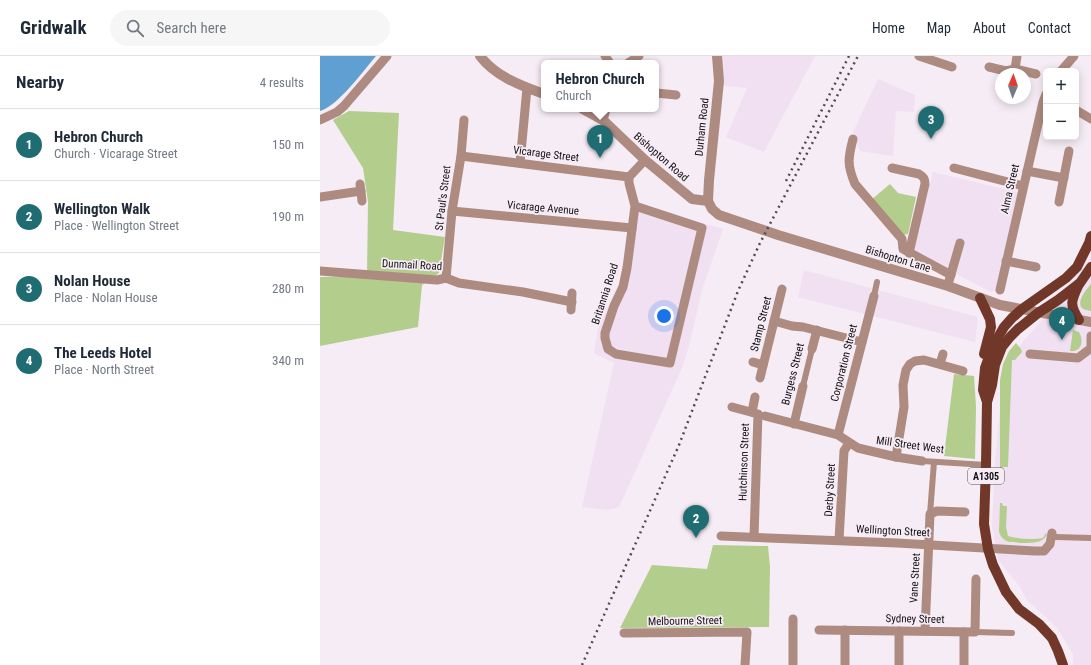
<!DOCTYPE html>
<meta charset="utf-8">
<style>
:root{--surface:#fff;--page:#f6f6f7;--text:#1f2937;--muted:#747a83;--line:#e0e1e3;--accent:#206c73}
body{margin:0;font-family:"Roboto Condensed",sans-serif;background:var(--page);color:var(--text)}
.controls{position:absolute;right:12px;top:12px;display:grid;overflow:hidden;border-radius:6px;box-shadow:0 2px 10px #0003}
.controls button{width:36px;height:36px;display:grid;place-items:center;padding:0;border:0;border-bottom:1px solid var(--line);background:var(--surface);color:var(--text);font:20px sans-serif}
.compass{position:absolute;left:675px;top:12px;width:36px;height:36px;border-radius:50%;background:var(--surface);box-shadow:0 2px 10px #0003;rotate:2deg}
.you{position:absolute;left:344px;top:260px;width:14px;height:14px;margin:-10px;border:3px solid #fff;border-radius:50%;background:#1a73e8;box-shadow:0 0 0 6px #1a73e833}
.badge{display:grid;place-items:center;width:26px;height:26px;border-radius:50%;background:var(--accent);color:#fff;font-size:13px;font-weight:700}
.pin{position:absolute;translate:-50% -33px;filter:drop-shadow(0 1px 2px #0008)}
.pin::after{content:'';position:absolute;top:21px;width:14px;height:12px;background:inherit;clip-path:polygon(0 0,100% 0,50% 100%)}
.popup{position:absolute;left:221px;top:4px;width:118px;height:52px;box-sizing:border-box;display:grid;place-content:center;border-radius:6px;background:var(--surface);filter:drop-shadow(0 1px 3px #0005);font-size:13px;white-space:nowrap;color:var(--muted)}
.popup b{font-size:15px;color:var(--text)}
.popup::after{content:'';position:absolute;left:50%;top:100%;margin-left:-8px;border:8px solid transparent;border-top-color:var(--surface)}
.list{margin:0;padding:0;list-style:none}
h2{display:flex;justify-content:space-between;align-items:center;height:52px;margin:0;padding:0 16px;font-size:17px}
h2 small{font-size:13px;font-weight:400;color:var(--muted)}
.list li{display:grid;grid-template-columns:26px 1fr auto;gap:12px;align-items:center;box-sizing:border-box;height:72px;padding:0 16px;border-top:1px solid var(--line)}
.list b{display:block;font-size:15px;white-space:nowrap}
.list p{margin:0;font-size:13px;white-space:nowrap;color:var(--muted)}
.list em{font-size:13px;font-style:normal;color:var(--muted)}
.icon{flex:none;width:22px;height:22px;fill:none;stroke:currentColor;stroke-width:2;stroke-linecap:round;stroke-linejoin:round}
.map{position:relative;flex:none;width:771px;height:609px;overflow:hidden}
header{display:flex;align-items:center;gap:24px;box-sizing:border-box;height:56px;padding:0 20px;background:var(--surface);border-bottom:1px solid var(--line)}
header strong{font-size:19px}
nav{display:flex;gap:22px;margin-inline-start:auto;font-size:14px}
.search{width:280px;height:36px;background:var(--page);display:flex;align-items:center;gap:10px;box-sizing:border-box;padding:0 14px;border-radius:22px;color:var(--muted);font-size:15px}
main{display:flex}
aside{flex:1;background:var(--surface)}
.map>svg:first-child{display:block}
</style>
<header>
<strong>Gridwalk</strong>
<div class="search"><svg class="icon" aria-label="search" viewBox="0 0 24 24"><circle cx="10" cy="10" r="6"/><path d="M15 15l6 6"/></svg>Search here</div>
<nav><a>Home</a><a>Map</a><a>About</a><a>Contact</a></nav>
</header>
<main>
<aside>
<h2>Nearby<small>4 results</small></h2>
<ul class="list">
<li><span class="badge">1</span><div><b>Hebron Church</b><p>Church · Vicarage Street</p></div><em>150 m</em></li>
<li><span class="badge">2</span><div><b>Wellington Walk</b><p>Place · Wellington Street</p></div><em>190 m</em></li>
<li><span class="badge">3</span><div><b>Nolan House</b><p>Place · Nolan House</p></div><em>280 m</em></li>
<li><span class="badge">4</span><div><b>The Leeds Hotel</b><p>Place · North Street</p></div><em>340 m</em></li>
</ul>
</aside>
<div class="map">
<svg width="771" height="609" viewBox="0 0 771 609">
<rect width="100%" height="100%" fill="#f6ecf5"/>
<g fill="#f1e0f1">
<path d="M 393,0 L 495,0 L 444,96 L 406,81 L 427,32 L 395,29 Z"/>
<path d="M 558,23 L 595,39 L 594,56 L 576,55 L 573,100 L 540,95 L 533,76 Z"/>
<path d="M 613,116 L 701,137 L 680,234 L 671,236 L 593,196 Z"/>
<path d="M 316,148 L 403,173 L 382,234 L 369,290 L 362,312 L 299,451 L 288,454 L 262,451 L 294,307 L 274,297 L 278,272 L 299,227 Z"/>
<path d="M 771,201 L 771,609 L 753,609 L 753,598 L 737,572 L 706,543 L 700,531 L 678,504 L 672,470 L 675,407 L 684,308 L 720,266 Z"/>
<path d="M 484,214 L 658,261 L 655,286 L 478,241 Z"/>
</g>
<g fill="#b3cd8d">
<path d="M 29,55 L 79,57 L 73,174 L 125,181 L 119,217 L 102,229 L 98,271 L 0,290 L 0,221 L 47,220 L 48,146 L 43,112 L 13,64 Z"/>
<path d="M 570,128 L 578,137 L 596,141 L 588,178 L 583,179 L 551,144 Z"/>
<path d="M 771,228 L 771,255 C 768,254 764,254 762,252 C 756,245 767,233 771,228 Z"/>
<path d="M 753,274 L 759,276 C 764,285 762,296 750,295 Z"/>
<path d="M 696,287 L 701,293 L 702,296 L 695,304 L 692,304 L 688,411 L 683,411 L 683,418 L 680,414 L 680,324 L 683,308 L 689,295 Z"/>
<path d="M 634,318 L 654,320 L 656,351 L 655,403 L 624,400 Z"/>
<path d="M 680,447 L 682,447 L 683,450 L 687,450 L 686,471 L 688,480 C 699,483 712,484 723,482 L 726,477 L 727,478 C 723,491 699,486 689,486 C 684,484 681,482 679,476 Z"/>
<path d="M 393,489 L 448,490 L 450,511 L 449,571 L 300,572 L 332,509 L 387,513 Z"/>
</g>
<path fill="#609fd2" d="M 0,0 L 56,0 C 43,15 18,50 0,55 Z"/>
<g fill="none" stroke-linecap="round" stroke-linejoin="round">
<g stroke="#ae8b81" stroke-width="6">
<path d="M 554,240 L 557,226"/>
<path d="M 483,330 L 492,293"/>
<path d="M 602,405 L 666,409"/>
<path d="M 610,458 L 614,406"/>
<path d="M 736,481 L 771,482"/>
<path d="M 655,576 L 692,577"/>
</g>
<g stroke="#ae8b81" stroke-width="9">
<path d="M 285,0 L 290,7"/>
<path d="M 599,0 L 632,11"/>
<path d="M 308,7 L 319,0"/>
<path d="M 669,11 L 686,15 L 695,13 L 716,18"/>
<path d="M 695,13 L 697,0"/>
<path d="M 741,15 L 754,0"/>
<path d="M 336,37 L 356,39"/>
<path d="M 756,54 L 771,63"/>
<path d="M 0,64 L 17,56 L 24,50 L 67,0"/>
<path d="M 283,64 L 286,53"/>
<path d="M 533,83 C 528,102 527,109 535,128 L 582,183 L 583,193 L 631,219"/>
<path d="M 141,100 L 309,121"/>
<path d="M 200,107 L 207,32"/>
<path d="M 572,112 L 599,118 C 604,121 605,123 605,128 L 589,197"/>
<path d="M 634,112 L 703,130"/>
<path d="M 707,115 L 744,122"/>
<path d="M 40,128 L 42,145"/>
<path d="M 0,141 L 41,135"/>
<path d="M 739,146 L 749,95"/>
<path d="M 315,150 L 382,172 L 350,307 L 296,298 L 288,293 L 285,282 L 285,277 L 294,250 L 303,231 L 307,212 L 315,150 L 309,127 L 309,121 L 325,104"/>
<path d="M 132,155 L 312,172"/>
<path d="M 686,205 L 716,211"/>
<path d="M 0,215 L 117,224 L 126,222 L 139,227 L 203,236 L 252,246"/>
<path d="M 126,222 L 132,155 L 141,100 L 144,64"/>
<path d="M 629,225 L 640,187"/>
<path d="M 680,234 L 723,46 L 726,38"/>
<path d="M 251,254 L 252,237"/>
<path d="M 454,265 L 472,270 L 483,271 L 542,286"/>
<path d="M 771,280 L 771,289"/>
<path d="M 492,293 L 497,274"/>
<path d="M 710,298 L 758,302 L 771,292"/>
<path d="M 433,306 L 443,309"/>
<path d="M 620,308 L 623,298"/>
<path d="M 440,322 L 462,233"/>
<path d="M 412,351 L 438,358 L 434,481"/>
<path d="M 432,356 L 435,341"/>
<path d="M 445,360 L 518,379 L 538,392 L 576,401 L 602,405"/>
<path d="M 474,368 L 483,330"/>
<path d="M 518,379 L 554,240"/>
<path d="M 576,401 L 584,351 L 583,329 L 586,314 L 590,308 L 595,305 L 604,304 L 643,315"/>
<path d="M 401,480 L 577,487 L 715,495 L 724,495 L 730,488 L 732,477"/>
<path d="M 519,484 L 524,395 L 529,387"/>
<path d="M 499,574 L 655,576 L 656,523"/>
<path d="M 605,575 L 610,458 L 617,455 L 645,456"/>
<path d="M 304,577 L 427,576 L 425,609"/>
<path d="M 473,609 L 473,563"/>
<path d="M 525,609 L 525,574"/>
<path d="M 579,609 L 579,575"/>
<path d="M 644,609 L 644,576"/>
</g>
<g stroke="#ae8b81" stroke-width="10">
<path d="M 160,0 C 175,20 201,30 224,38"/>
<path d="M 397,0 L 399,25 L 389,124 L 388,145 L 392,153 L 399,159 L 458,179 L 628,230 L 680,249 L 771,266"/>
<path d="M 263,53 L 283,64 L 325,104 L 372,143 L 388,145"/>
</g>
<g stroke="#713829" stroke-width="10">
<path d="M 759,228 C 751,245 749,248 759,264"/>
<path d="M 660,242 L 670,263 L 671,271 L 664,298"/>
<path d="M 667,346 L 663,334 L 665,312 L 673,290 L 684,271 L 692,262 L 702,253 L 746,222 L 757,211 L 769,187 L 771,180"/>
<path d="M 743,609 L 738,595 L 732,582 L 719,568 L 699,553 L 686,536 L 673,509 L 668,493 L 664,468 L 666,409 L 667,346 L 672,329 L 675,309 L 682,291 L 690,281 L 698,273 L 718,257 L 738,244 L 760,227 L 771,211"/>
</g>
<g stroke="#514c50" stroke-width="2.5" stroke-dasharray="2 4" stroke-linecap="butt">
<path d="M 466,125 L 529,0"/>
<path d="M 262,609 L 359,389 L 418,235 L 440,187 L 538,0"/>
</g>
</g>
<g text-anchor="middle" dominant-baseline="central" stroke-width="3.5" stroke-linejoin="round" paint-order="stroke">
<rect fill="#f6ecf5" stroke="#585358" stroke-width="1" x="648" y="412" width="36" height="16" rx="3"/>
<g font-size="10" font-weight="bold" fill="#151114">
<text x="666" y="420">A1305</text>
</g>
<g font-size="11" fill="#151114" stroke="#f6ecf5">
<text transform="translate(382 71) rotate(-84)">Durham Road</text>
<text transform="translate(226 98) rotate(7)">Vicarage Street</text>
<text transform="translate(341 101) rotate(41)">Bishopton Road</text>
<text transform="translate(690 133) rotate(-77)">Alma Street</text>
<text transform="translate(123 142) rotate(-83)">St Paul's Street</text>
<text transform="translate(223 152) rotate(5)">Vicarage Avenue</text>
<text transform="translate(578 203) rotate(17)">Bishopton Lane</text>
<text transform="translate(92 209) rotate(3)">Dunmail Road</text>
<text transform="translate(285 238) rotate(-72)">Britannia Road</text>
<text transform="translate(441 268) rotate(-76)">Stamp Street</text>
<text transform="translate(524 307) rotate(-76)">Corporation Street</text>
<text transform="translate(473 318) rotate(-76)">Burgess Street</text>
<text transform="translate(590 389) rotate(8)">Mill Street West</text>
<text transform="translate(424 406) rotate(-88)">Hutchinson Street</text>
<text transform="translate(510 434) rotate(-87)">Derby Street</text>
<text transform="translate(573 475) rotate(3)">Wellington Street</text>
<text transform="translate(595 522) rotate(-87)">Vane Street</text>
<text transform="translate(595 563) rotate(1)">Sydney Street</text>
<text transform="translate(365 565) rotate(-1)">Melbourne Street</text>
</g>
</g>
</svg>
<div class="controls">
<button>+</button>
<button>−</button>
</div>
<svg class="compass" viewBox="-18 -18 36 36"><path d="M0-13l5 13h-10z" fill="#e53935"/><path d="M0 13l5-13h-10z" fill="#747a83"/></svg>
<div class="you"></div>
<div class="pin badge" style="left:280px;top:102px">1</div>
<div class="popup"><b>Hebron Church</b>Church</div>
<div class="pin badge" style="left:376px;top:482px">2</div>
<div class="pin badge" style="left:611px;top:83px">3</div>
<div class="pin badge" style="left:742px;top:284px">4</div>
</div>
</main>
